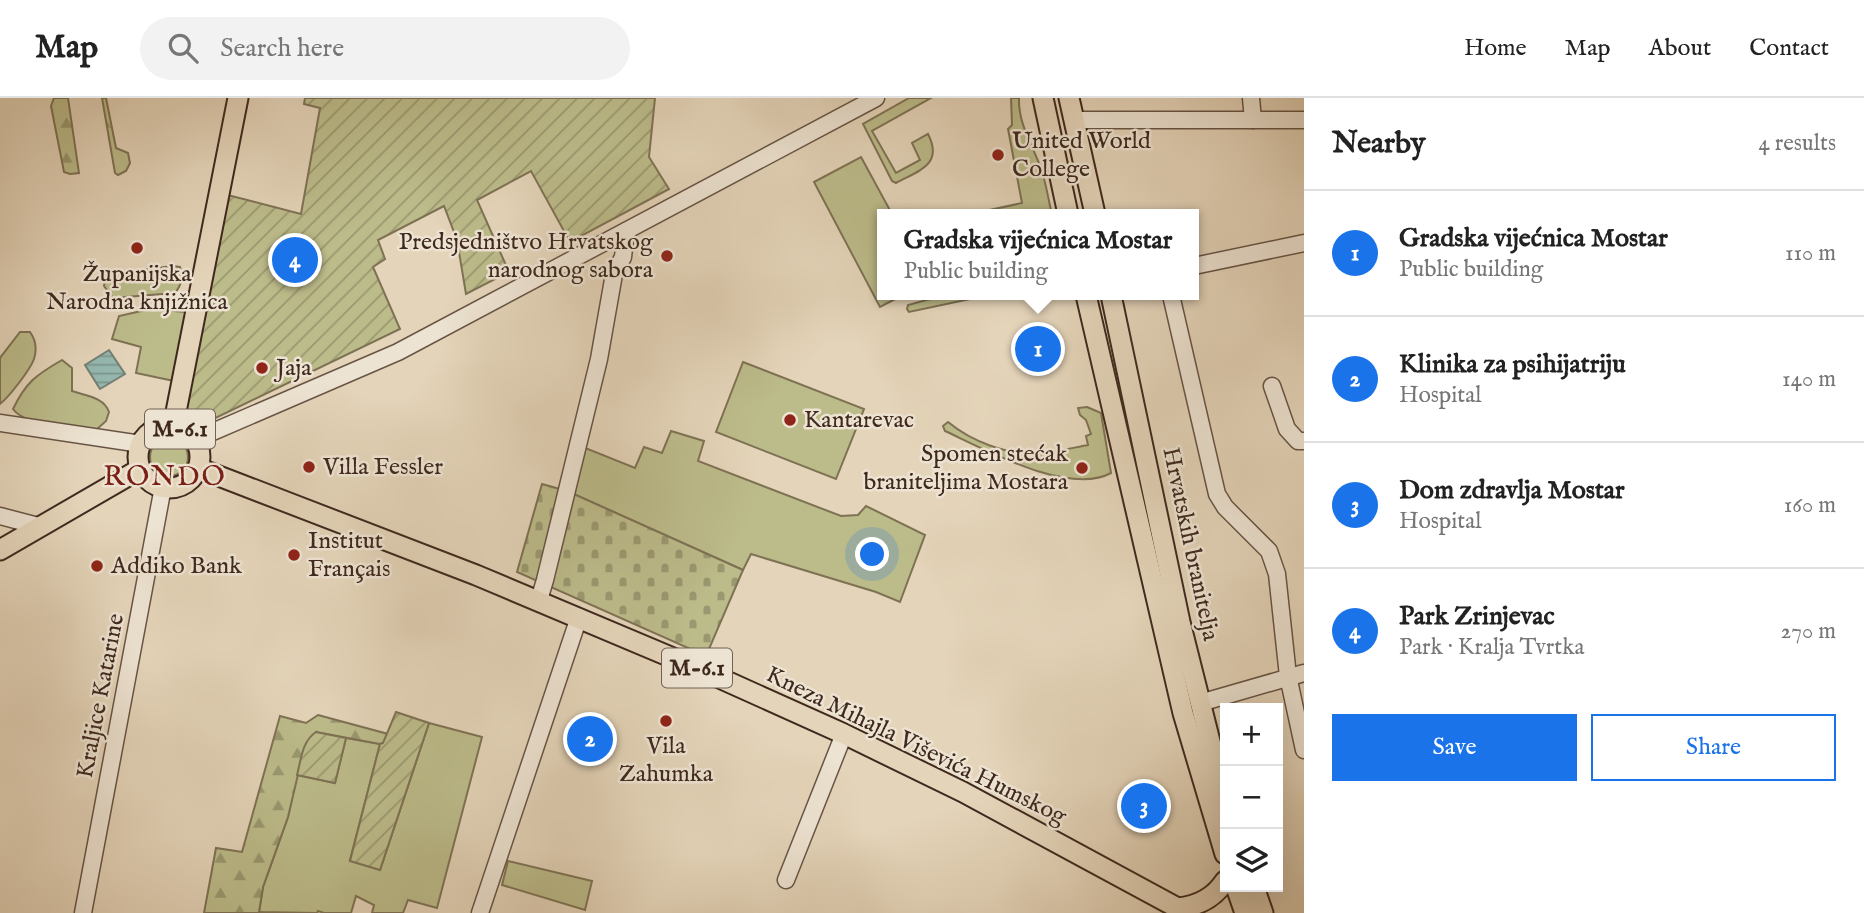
<!DOCTYPE html>
<meta charset="utf-8">
<style>
:root{--surface:#fff;--page:#f2f2f2;--text:#222;--muted:#767676;--line:#e0e0e0;--accent:#1a73e8}
body{margin:0;font-family:"IM FELL English",serif;background:var(--page);color:var(--text)}
.controls{position:absolute;right:21px;bottom:21px;display:grid;overflow:hidden;border-radius:0px;box-shadow:0 7px 28px #0002}
.controls button{width:63px;height:63px;display:grid;place-items:center;padding:0;border:0;border-bottom:2px solid var(--line);background:var(--surface);color:var(--text);font:35px sans-serif}
.you{position:absolute;left:873px;top:457px;width:24px;height:24px;margin:-18px;border:5px solid #fff;border-radius:50%;background:#1a73e8;box-shadow:0 0 0 10px #1a73e833}
.badge{display:grid;place-items:center;width:46px;height:46px;border-radius:50%;background:var(--accent);color:#fff;font-size:23px;font-weight:700}
.pin{position:absolute;translate:-50% -50%;border:4px solid #fff;box-shadow:0 2px 7px #0006}
.popup{position:absolute;left:877px;top:111px;width:322px;height:91px;box-sizing:border-box;display:grid;place-content:center;border-radius:0px;background:var(--surface);filter:drop-shadow(0 2px 5px #0005);font-size:23px;white-space:nowrap;color:var(--muted)}
.popup b{font-size:26px;color:var(--text)}
.popup::after{content:'';position:absolute;left:50%;top:100%;margin-left:-14px;border:14px solid transparent;border-top-color:var(--surface)}
.list{margin:0;padding:0;list-style:none}
h2{display:flex;justify-content:space-between;align-items:center;height:91px;margin:0;padding:0 28px;font-size:30px}
h2 small{font-size:23px;font-weight:400;color:var(--muted)}
.list li{display:grid;grid-template-columns:46px 1fr auto;gap:21px;align-items:center;box-sizing:border-box;height:126px;padding:0 28px;border-top:2px solid var(--line)}
.list b{display:block;font-size:26px;white-space:nowrap}
.list p{margin:0;font-size:23px;white-space:nowrap;color:var(--muted)}
.list em{font-size:23px;font-style:normal;color:var(--muted)}
.actions{display:flex;gap:14px;padding:21px 28px}
.actions a{flex:1;padding:16px 0;border:2px solid var(--accent);border-radius:0px;text-align:center;font-size:24px;color:var(--accent)}
.actions .main{background:var(--accent);color:#fff}
.icon{flex:none;width:38px;height:38px;fill:none;stroke:currentColor;stroke-width:2;stroke-linecap:round;stroke-linejoin:round}
.map{position:relative;flex:none;width:1304px;height:815px;overflow:hidden}
header{display:flex;align-items:center;gap:42px;box-sizing:border-box;height:98px;padding:0 35px;background:var(--surface);border-bottom:2px solid var(--line)}
header strong{font-size:33px}
nav{display:flex;gap:38px;margin-inline-start:auto;font-size:24px}
.search{width:490px;height:63px;background:var(--page);display:flex;align-items:center;gap:18px;box-sizing:border-box;padding:0 24px;border-radius:38px;color:var(--muted);font-size:26px}
main{display:flex}
aside{flex:1;background:var(--surface)}
.map>svg:first-child{display:block}
</style>
<header>
<strong>Map</strong>
<div class="search"><svg class="icon" aria-label="search" viewBox="0 0 24 24"><circle cx="10" cy="10" r="6"/><path d="M15 15l6 6"/></svg>Search here</div>
<nav><a>Home</a><a>Map</a><a>About</a><a>Contact</a></nav>
</header>
<main>
<div class="map">
<svg width="1304" height="815" viewBox="0 0 1304 815">
<defs>
<pattern id="forest-firs" width="22" height="20" patternUnits="userSpaceOnUse" patternTransform="scale(1.75)"><rect width="22" height="20" fill="#bcbb8a"/><path d="M5 1l3.5 6h-7zM16 11l3.5 6h-7z" fill="#9a9870"/></pattern>
<pattern id="cemetery-stones" width="16" height="16" patternUnits="userSpaceOnUse" patternTransform="scale(1.75)"><rect width="16" height="16" fill="#bcbb8a"/><path d="M2 7V4a2 2 0 0 1 4 0v3zM10 15v-3a2 2 0 0 1 4 0v3z" fill="#9a9870"/></pattern>
<pattern id="garden-furrows" width="10" height="10" patternUnits="userSpaceOnUse" patternTransform="scale(1.75)"><rect width="10" height="10" fill="#bcbb8a"/><path d="M-1 1l2-2M0 10L10 0M9 11l2-2" fill="none" stroke="#9a9870"/></pattern>
<pattern id="water-rules" width="6" height="5" patternUnits="userSpaceOnUse" patternTransform="scale(1.75)"><rect width="6" height="5" fill="#95b8af"/><path d="M0 2.5h6" fill="none" stroke="#7b968e"/></pattern>
</defs>
<rect width="100%" height="100%" fill="#e4d4b9"/>
<filter id="stains"><feTurbulence type="fractalNoise" baseFrequency=".00286" numOctaves="4"/><feColorMatrix values="0 0 0 0 .2 0 0 0 0 .09 0 0 0 0 .02 0 0 0 .5 -.17"/></filter>
<radialGradient id="worn" r=".72"><stop offset=".6" stop-color="#630" stop-opacity="0"/><stop offset="1" stop-color="#630" stop-opacity=".3"/></radialGradient>
<g fill="#bcbb8a" stroke="#7e7254" stroke-width="2">
<path d="M 909,0 L 931,0 L 872,33 L 896,75 L 920,62 L 912,45 L 928,36 C 944,67 918,73 896,85 L 892,83 L 863,26 Z"/>
<path d="M 1011,0 L 1019,0 C 1018,25 1032,46 1040,68 C 1046,83 1048,101 1052,116 L 971,116 L 1022,105 L 1008,31 L 1012,27 Z"/>
<path d="M 861,59 L 892,116 L 882,116 L 882,197 L 903,197 L 880,209 L 814,84 Z"/>
<path d="M 172,168 L 180,169 C 183,180 182,186 175,195 L 113,200 L 104,188 L 105,181 L 143,172 Z"/>
<path d="M 945,197 L 989,197 L 909,214 L 907,211 L 908,207 Z"/>
<path d="M 150,211 L 186,214 L 174,283 L 136,275 L 141,249 L 112,241 L 119,218 Z"/>
<path d="M 20,234 L 30,234 C 36,242 37,251 34,261 C 30,272 9,299 0,306 L 0,260 Z"/>
<path d="M 62,262 L 72,270 L 72,293 C 86,298 104,299 109,314 L 106,323 L 95,333 C 74,330 25,328 13,311 C 26,284 36,277 62,262 Z"/>
<path d="M 743,264 L 864,311 L 836,381 L 716,334 Z"/>
<path d="M 1087,309 L 1101,315 L 1111,375 C 1069,398 986,352 945,333 L 943,328 L 948,324 C 971,343 1008,358 1039,355 C 1055,354 1072,350 1088,347 L 1086,338 L 1091,336 L 1086,322 L 1080,317 L 1078,310 Z"/>
<path d="M 671,333 L 704,343 L 698,363 L 841,418 L 858,417 L 866,408 L 925,437 L 900,504 L 876,494 L 751,456 L 743,472 L 567,393 L 578,347 L 635,370 L 644,349 L 662,355 Z"/>
<circle cx="169" cy="359" r="19"/>
<path d="M 429,625 L 482,639 L 437,810 L 408,802 L 403,815 L 372,815 L 374,807 L 356,798 L 351,815 L 324,815 L 318,813 L 317,815 L 259,814 L 263,789 L 288,719 L 297,677 L 335,685 L 346,640 L 380,646 L 350,762 L 380,772 Z"/>
<path d="M 508,763 L 592,783 L 585,812 L 502,787 Z"/>
</g>
<g fill="url(#forest-firs)" stroke="#7e7254" stroke-width="2">
<path d="M 54,0 L 68,0 L 79,75 L 70,76 L 64,74 L 51,8 Z"/>
<path d="M 102,0 L 106,0 L 116,50 L 128,55 L 130,65 L 126,73 L 118,77 L 115,75 Z"/>
<path d="M 318,617 L 388,636 L 383,645 L 380,646 L 316,634 L 304,651 L 288,719 L 263,789 L 259,814 L 265,815 L 204,815 L 216,750 L 242,754 L 280,618 L 306,625 Z"/>
</g>
<path fill="url(#cemetery-stones)" stroke="#7e7254" stroke-width="2" d="M 542,386 L 567,393 L 743,472 L 706,558 L 517,474 Z"/>
<g fill="url(#garden-furrows)" stroke="#7e7254" stroke-width="2">
<path d="M 305,0 L 655,0 L 649,59 L 669,91 L 570,144 L 531,73 L 477,102 L 509,174 L 466,196 L 457,142 L 444,108 L 378,142 L 385,161 L 373,169 L 400,231 L 203,326 L 196,319 L 181,312 L 220,95 L 301,116 L 320,10 L 304,6 Z"/>
<path d="M 396,614 L 429,625 L 380,772 L 350,763 L 380,646 L 383,645 Z"/>
<path d="M 316,634 L 346,640 L 335,685 L 297,677 C 301,662 302,643 316,634 Z"/>
</g>
<path fill="url(#water-rules)" stroke="#737f75" stroke-width="2" d="M 109,252 L 125,276 L 100,291 L 85,267 Z"/>
<g fill="none" stroke-linecap="round" stroke-linejoin="round">
<defs>
<g id="minor">
<path d="M 1251,0 L 1253,22"/>
<path d="M 1074,22 L 1304,22"/>
<path d="M 1194,168 L 1304,145"/>
<path d="M 1171,197 L 1217,396 L 1225,409 L 1269,453 L 1277,476 L 1288,578 L 1304,652"/>
<path d="M 1272,288 L 1287,331 L 1298,343 L 1304,343"/>
<path d="M 0,325 L 141,346"/>
<path d="M 194,342 L 398,254 L 876,0"/>
<path d="M 0,418 L 42,429"/>
<path d="M 539,502 L 545,482 L 599,261 L 614,176 L 623,159 L 626,133"/>
<path d="M 1200,605 L 1304,575"/>
<path d="M 786,782 L 844,636"/>
<path d="M 83,815 L 163,389"/>
<path d="M 480,815 L 579,519"/>
</g>
<g id="major">
<path d="M 1043,0 L 1068,116"/>
<path d="M 1069,0 L 1095,116"/>
<path d="M 1086,197 L 1183,615 L 1225,756"/>
<path d="M 1111,197 L 1180,524 L 1225,703"/>
<circle cx="169" cy="359" r="31"/>
<path d="M 173,329 L 238,0"/>
<path d="M 198,370 L 476,477 L 704,573 L 844,636 L 963,694 L 1187,815"/>
<path d="M 0,452 L 140,371"/>
<path d="M 1236,789 L 1245,815"/>
<path d="M 1254,789 L 1263,815"/>
<path d="M 1178,810 C 1198,808 1214,800 1225,783"/>
</g>
</defs>
<use href="#minor" stroke="#685445" stroke-width="19"/>
<use href="#major" stroke="#3f291e" stroke-width="23"/>
<use href="#minor" stroke="#ede3d2" stroke-width="16"/>
<use href="#major" stroke="#e4d4b9" stroke-width="19"/>
</g>
<g fill="#8f2418" stroke="#ede3d2" stroke-width="2.5">
<circle cx="998" cy="57" r="7"/>
<circle cx="137" cy="150" r="7"/>
<circle cx="667" cy="158" r="7"/>
<circle cx="262" cy="270" r="7"/>
<circle cx="790" cy="322" r="7"/>
<circle cx="309" cy="369" r="7"/>
<circle cx="1082" cy="370" r="7"/>
<circle cx="294" cy="457" r="7"/>
<circle cx="97" cy="468" r="7"/>
<circle cx="666" cy="623" r="7"/>
</g>
<g text-anchor="middle" dominant-baseline="central" stroke-width="5" stroke-linejoin="round" paint-order="stroke">
<g fill="#ede3d2" stroke="#736154" stroke-width="2">
<rect x="145" y="311.5" width="70" height="39" rx="5"/>
<rect x="662" y="550.5" width="70" height="39" rx="5"/>
</g>
<g font-size="23" font-weight="bold" fill="#3f291e">
<text x="180" y="331">M-6.1</text>
<text x="697" y="570">M-6.1</text>
</g>
<g font-size="24" fill="#3f291e" stroke="#ede3d2" text-anchor="start">
<text x="1012" y="43">United World<tspan x="1012" dy="28">College</tspan></text>
<text x="653" y="144" text-anchor="end">Predsjedništvo Hrvatskog<tspan x="653" dy="28">narodnog sabora</tspan></text>
<text x="137" y="176" text-anchor="middle">Županijska<tspan x="137" dy="28">Narodna knjižnica</tspan></text>
<text x="276" y="270">Jaja</text>
<text x="804" y="322">Kantarevac</text>
<text x="1068" y="356" text-anchor="end">Spomen stećak<tspan x="1068" dy="28">braniteljima Mostara</tspan></text>
<text x="323" y="369">Villa Fessler</text>
<text x="308" y="443">Institut<tspan x="308" dy="28">Français</tspan></text>
<text x="111" y="468">Addiko Bank</text>
<text x="666" y="648" text-anchor="middle">Vila<tspan x="666" dy="28">Zahumka</tspan></text>
</g>
<g font-size="24" fill="#3f291e" stroke="#ede3d2">
<text transform="translate(1190 446) rotate(78)">Hrvatskih branitelja</text>
<text transform="translate(101 598) rotate(-79)">Kraljice Katarine</text>
<text transform="translate(916 648) rotate(26)">Kneza Mihajla Viševića Humskog</text>
</g>
<g font-size="28" letter-spacing="2" fill="#7a1f14" stroke="#ede3d2">
<text x="165" y="379">RONDO</text>
</g>
</g>
<rect width="100%" height="100%" filter="url(#stains)"/>
<rect width="100%" height="100%" fill="url(#worn)"/>
</svg>
<div class="controls">
<button>+</button>
<button>−</button>
<button><svg class="icon" aria-label="layers" viewBox="0 0 24 24"><path d="M12 4l9 5-9 5-9-5zM3 14l9 5 9-5"/></svg></button>
</div>
<div class="you"></div>
<div class="pin badge" style="left:1038px;top:251px">1</div>
<div class="popup"><b>Gradska vijećnica Mostar</b>Public building</div>
<div class="pin badge" style="left:590px;top:641px">2</div>
<div class="pin badge" style="left:1144px;top:708px">3</div>
<div class="pin badge" style="left:295px;top:162px">4</div>
</div>
<aside>
<h2>Nearby<small>4 results</small></h2>
<ul class="list">
<li><span class="badge">1</span><div><b>Gradska vijećnica Mostar</b><p>Public building</p></div><em>110 m</em></li>
<li><span class="badge">2</span><div><b>Klinika za psihijatriju</b><p>Hospital</p></div><em>140 m</em></li>
<li><span class="badge">3</span><div><b>Dom zdravlja Mostar</b><p>Hospital</p></div><em>160 m</em></li>
<li><span class="badge">4</span><div><b>Park Zrinjevac</b><p>Park · Kralja Tvrtka</p></div><em>270 m</em></li>
</ul>
<div class="actions"><a class="main">Save</a><a>Share</a></div>
</aside>
</main>
